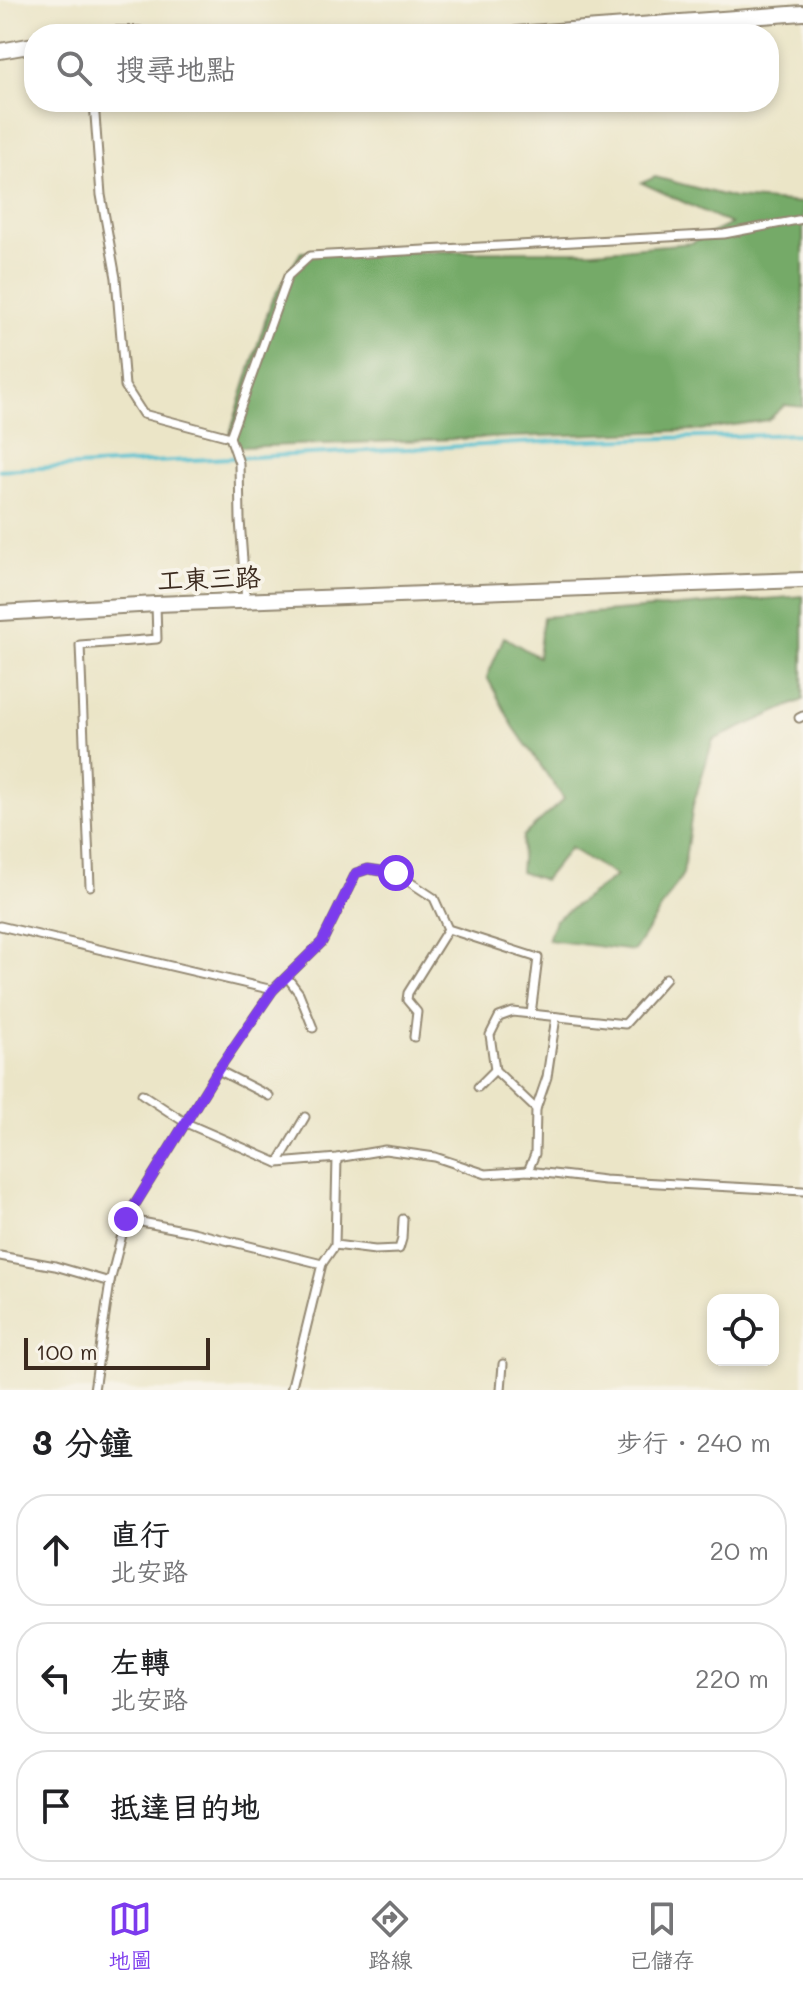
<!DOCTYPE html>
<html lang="zh-TW">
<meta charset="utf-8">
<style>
:root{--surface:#fff;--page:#f6f6f6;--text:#202124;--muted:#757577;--line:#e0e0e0;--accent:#7c3aed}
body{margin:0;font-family:Mali,"LXGW WenKai TC",sans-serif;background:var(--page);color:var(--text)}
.controls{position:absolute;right:24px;bottom:24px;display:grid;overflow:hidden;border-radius:16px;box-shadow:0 4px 12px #0003}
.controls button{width:72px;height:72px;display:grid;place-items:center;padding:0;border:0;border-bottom:2px solid var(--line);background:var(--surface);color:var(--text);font:40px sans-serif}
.scale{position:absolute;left:24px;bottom:20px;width:186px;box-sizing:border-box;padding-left:8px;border:4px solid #3b2a1e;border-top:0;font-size:22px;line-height:28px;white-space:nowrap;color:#3b2a1e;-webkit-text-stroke:6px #f7f3e8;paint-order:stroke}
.stop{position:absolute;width:24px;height:24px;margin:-18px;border:6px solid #7c3aed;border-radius:50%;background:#fff}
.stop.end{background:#7c3aed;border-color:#fff;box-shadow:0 2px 8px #0008}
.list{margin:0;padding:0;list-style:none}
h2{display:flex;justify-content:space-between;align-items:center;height:104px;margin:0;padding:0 32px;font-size:34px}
h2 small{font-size:26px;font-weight:400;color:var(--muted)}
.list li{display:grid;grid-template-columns:52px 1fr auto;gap:24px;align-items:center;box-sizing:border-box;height:112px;margin:0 16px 16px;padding:0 16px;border:2px solid var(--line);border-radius:32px}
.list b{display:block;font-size:30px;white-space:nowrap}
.list p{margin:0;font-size:26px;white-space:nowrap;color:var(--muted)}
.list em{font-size:26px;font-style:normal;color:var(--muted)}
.icon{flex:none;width:44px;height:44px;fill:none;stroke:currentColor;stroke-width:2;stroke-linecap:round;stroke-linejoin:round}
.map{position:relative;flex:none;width:803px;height:1390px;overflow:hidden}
.search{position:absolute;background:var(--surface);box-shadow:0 4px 12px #0003;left:24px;right:24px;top:24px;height:88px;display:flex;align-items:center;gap:20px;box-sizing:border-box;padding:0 28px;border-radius:32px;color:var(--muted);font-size:30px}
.sheet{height:488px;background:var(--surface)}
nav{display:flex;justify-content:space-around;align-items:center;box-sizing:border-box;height:112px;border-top:2px solid var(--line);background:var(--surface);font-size:22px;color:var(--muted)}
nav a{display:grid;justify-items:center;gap:4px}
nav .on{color:var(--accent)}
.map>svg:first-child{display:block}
</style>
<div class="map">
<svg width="803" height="1390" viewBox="0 0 803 1390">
<rect width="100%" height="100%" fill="#f7f3e8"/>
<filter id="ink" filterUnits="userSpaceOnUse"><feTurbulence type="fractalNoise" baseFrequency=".0125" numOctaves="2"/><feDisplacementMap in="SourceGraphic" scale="16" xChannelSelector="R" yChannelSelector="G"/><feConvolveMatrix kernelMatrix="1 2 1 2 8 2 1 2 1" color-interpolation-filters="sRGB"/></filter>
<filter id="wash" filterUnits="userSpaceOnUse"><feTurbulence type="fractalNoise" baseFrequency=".006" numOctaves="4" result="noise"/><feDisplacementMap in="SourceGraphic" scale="32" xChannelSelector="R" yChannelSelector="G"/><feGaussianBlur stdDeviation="1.8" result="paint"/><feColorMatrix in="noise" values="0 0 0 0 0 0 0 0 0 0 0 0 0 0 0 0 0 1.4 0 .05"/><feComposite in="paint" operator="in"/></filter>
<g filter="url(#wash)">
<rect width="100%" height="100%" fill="#ebe5c7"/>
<g fill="#75aa67" stroke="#586a42" stroke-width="2">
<path d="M 655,177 L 734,198 L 803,203 L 803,407 L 785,405 L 768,420 L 699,430 L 240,447 L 228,440 L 271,302 L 301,252 L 594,251 L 691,243 L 731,224 L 642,183 Z"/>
<path d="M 803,596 L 803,700 L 713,740 L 693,805 L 683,874 L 634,951 L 548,940 L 555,920 L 616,876 L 570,848 L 544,880 L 520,872 L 523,836 L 564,799 L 513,726 L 487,677 L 504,637 L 538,657 L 543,617 Z"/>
</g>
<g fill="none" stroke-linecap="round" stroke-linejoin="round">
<path stroke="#54bfcf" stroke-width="4" d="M 0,470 L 560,441 L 803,434"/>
</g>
</g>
<g filter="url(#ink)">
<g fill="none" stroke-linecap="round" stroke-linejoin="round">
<defs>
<g id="service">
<path d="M 94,102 L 101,195 L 116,278 L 125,386 L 143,414 L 230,437"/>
<path d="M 246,601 L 240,520 L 239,463 L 230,437 L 288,276 L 310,256 L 724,234 L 803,219"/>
<path d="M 799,718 L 803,716"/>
<path d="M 90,886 L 80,645 L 157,639 L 156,604"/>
<path d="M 0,926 L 273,990"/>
<path d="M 287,977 L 299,993 L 313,1028"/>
<path d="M 531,1014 L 625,1024 L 666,978"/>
<path d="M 414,1037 L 417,1012 L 407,1000 L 408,993 L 448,929"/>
<path d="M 218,1070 L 269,1096"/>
<path d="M 478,1087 L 495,1070"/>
<path d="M 536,1109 L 547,1077 L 556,1017"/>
<path d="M 278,1163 L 305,1117"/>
<path d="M 528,1171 L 604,1180 L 803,1191"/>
<path d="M 126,1219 L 193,1232 L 322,1264"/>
<path d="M 335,1245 L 375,1250 L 399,1249 L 402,1239 L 403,1219"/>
<path d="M 0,1256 L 55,1266 L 110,1282"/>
<path d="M 94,1390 L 110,1282 L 126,1219 L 218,1070 L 273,990 L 322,942 L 356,873 L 368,869 L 396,873 L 434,898 L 448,929 L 538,958 L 531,1014 L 513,1012 L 499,1017 L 490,1035 L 495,1070 L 536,1109 L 535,1154 L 528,1171 L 486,1174 L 435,1157 L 385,1150 L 337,1158 L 278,1163 L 186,1123 L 142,1094"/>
<path d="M 291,1390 L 322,1264 L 335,1245 L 337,1158"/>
<path d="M 501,1390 L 503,1364"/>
</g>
<g id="minor">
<path d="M 116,34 L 139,34"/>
<path d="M 516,34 L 803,13"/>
<path d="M 0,51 L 34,45"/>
<path d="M 0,613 L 156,604 L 803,580"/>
</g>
</defs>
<use href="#service" stroke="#938872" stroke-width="11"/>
<use href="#minor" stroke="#938872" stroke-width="18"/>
<use href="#service" stroke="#fff" stroke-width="7"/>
<use href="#minor" stroke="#fff" stroke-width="14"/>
</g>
</g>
<g fill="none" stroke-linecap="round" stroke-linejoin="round" filter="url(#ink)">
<path stroke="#7c3aed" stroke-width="10" d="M 126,1219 L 218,1070 L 273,990 L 322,942 L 356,873 L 368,869 L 396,873"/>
</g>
<g text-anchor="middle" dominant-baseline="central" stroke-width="8" stroke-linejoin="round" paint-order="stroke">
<g font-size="26" fill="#3b2a1e" stroke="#f7f3e8">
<text transform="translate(209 578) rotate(-2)">工東三路</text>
</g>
</g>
</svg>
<div class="controls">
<button><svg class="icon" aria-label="locate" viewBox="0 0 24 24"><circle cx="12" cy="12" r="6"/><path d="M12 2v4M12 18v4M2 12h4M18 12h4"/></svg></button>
</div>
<div class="scale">100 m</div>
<div class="stop" style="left:396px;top:873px"></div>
<div class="stop end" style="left:126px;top:1219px"></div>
<div class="search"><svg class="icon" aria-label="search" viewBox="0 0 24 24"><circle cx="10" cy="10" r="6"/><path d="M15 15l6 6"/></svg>搜尋地點</div>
</div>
<section class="sheet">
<h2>3 分鐘<small>步行 · 240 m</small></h2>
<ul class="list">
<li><svg class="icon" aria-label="ahead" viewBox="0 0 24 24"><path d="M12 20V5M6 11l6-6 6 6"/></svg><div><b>直行</b><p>北安路</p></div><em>20 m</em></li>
<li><svg class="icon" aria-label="left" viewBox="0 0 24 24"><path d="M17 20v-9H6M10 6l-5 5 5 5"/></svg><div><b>左轉</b><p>北安路</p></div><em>220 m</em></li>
<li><svg class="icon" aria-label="arrive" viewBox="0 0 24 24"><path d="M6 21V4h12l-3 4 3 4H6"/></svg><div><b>抵達目的地</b></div></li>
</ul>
</section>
<nav>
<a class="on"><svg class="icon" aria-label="map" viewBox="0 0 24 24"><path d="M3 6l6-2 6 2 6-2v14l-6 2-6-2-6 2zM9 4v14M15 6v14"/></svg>地圖</a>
<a><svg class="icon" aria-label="directions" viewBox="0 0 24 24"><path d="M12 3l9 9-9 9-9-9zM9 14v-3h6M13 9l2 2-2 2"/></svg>路線</a>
<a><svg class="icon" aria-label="saved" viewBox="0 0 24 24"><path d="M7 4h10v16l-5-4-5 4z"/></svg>已儲存</a>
</nav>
